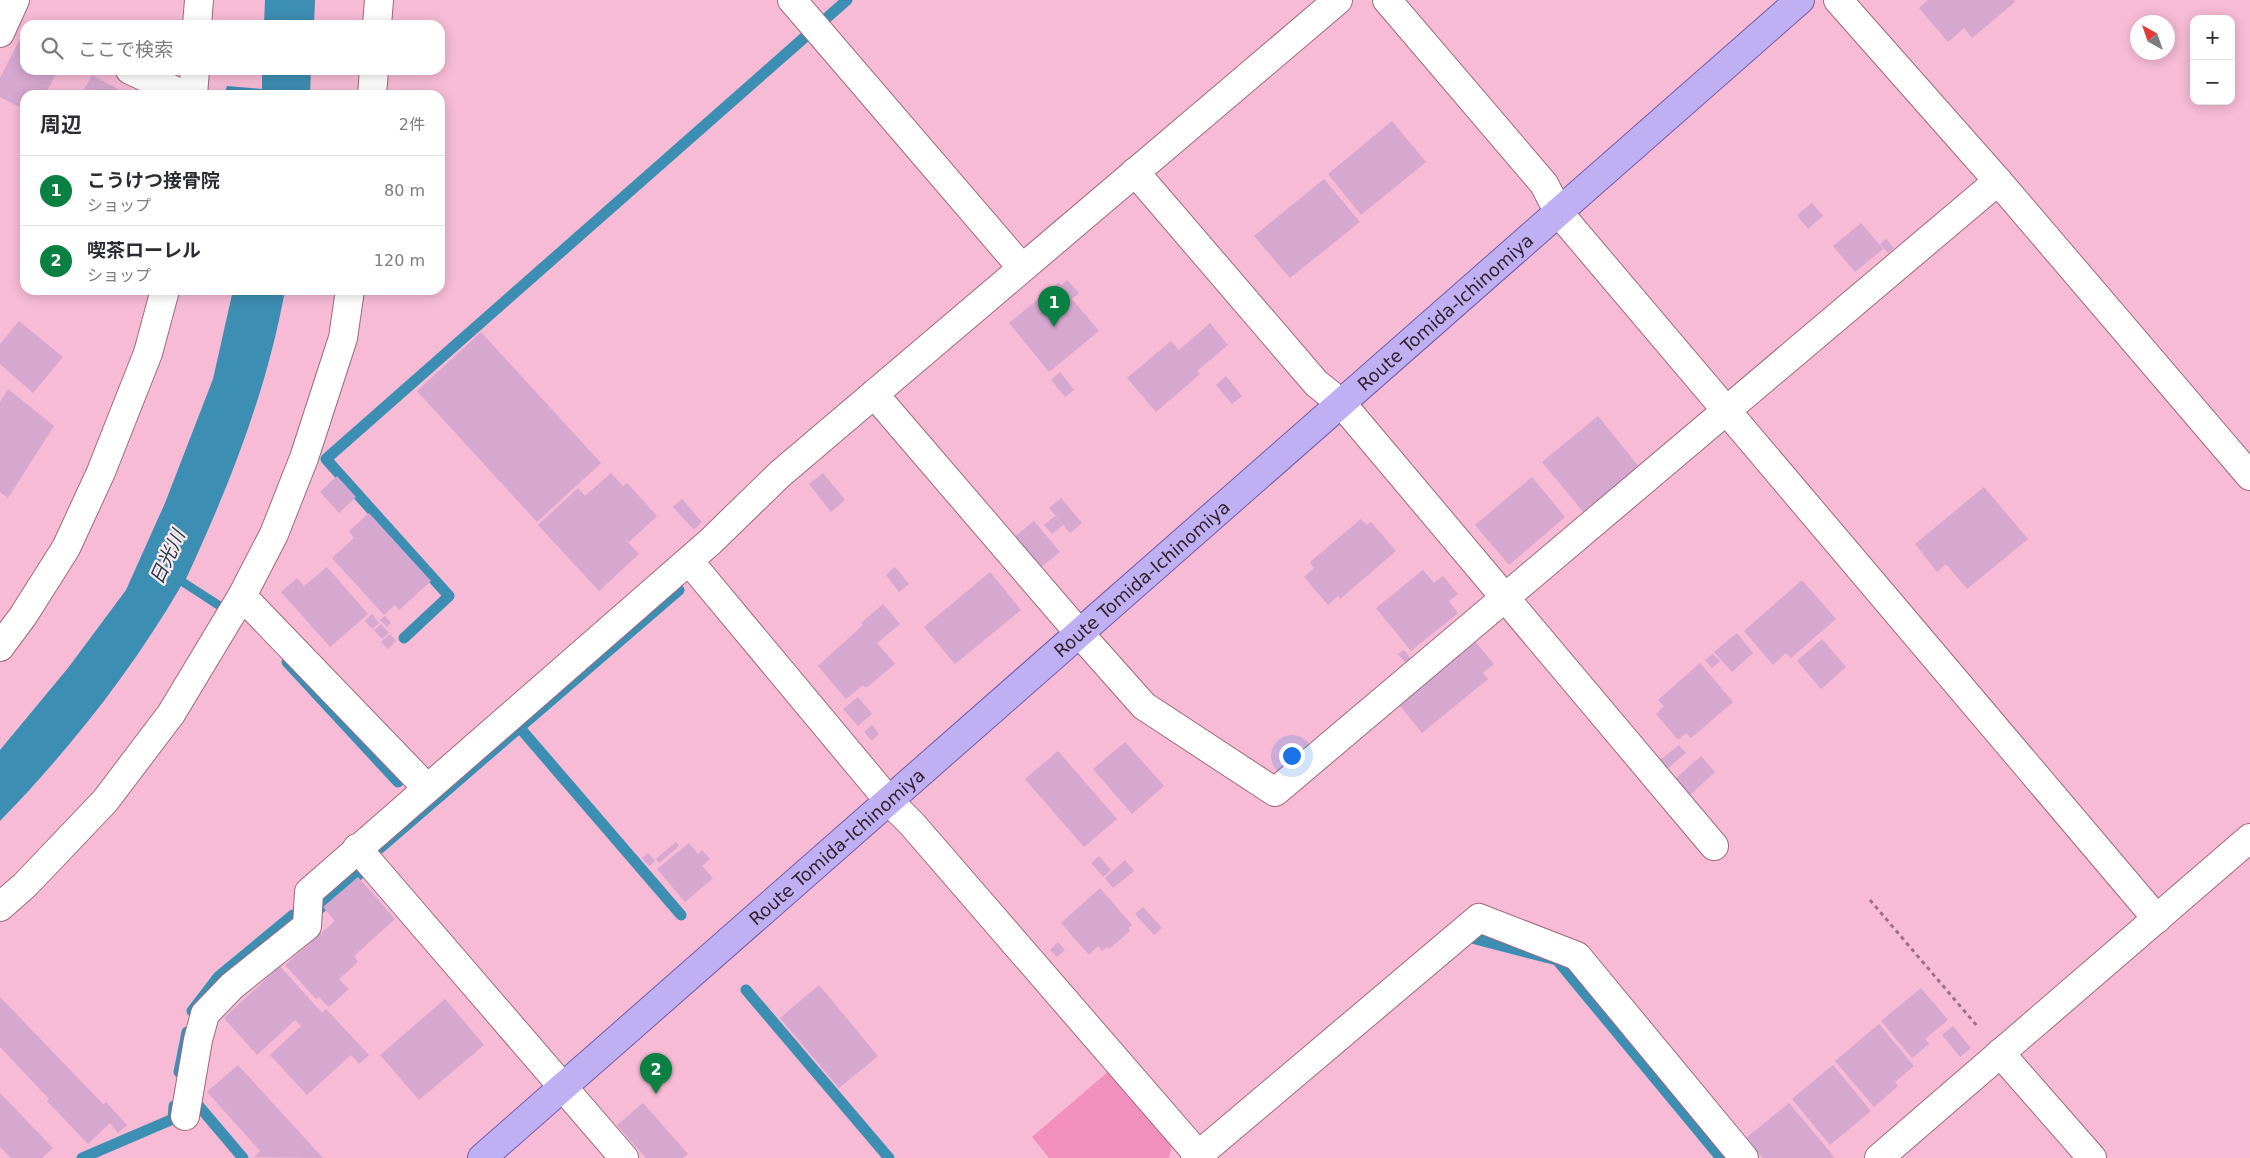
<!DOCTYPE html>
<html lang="ja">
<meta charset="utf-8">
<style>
:root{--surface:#fff;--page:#f7f7f7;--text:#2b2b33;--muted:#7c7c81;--line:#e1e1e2;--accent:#0b8043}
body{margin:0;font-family:"DejaVu Sans","Noto Sans JP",sans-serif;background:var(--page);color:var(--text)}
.controls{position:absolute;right:15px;top:15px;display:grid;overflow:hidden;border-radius:10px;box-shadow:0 2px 12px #0003}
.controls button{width:45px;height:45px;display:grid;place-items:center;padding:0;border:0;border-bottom:1px solid var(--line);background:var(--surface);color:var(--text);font:25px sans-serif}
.compass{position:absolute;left:2130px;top:15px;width:45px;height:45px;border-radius:50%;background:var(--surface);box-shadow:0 2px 12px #0003;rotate:320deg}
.you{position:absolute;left:1291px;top:755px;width:18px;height:18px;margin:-12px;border:4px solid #fff;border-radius:50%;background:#1a73e8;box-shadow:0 0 0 8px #1a73e833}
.badge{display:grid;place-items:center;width:32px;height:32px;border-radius:50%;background:var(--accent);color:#fff;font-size:16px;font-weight:700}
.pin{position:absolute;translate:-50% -41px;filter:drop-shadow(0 1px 2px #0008)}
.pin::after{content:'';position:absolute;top:26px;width:18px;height:15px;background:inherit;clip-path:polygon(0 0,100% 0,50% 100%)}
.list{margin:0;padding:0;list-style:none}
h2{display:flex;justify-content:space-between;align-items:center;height:65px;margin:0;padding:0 20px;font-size:21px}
h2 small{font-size:16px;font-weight:400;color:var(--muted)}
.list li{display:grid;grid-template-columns:32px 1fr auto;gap:15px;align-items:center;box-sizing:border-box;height:70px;padding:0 20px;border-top:1px solid var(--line)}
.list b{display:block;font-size:19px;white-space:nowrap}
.list p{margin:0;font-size:16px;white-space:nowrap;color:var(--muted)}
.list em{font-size:16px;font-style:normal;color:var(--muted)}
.icon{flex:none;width:28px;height:28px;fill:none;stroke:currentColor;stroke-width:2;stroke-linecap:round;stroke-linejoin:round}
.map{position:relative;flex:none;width:2250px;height:1158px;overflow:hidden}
.search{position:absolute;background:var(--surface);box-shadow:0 2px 12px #0003;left:20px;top:20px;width:425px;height:55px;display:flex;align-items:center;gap:12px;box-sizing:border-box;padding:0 18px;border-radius:15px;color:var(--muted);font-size:19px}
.panel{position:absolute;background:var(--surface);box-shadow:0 2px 12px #0003;left:20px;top:90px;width:425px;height:205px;border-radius:15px}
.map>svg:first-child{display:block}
</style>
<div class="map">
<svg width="2250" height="1158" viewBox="0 0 2250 1158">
<rect width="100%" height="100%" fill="#f7bbd5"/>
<path fill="#f290bd" d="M 1109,1071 L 1172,1145 L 1169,1158 L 1049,1158 L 1032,1137 Z"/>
<g fill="#3d8eb3">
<path d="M 265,0 L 315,0 L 314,25 L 264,25 Z"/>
<path d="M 262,70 L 311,70 L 310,95 L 224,95 L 227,86 L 262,89 Z"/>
<path d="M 233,290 L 285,290 C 267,391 229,486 186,579 L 225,604 L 221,612 L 181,586 C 131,672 69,750 0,821 L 0,750 L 68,668 L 126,590 L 165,503 L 213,379 Z"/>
</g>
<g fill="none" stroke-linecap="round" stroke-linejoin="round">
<g stroke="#3d8eb3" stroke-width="11">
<path d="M 821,23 L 847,0"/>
<path d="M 404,638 L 449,596 L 326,459 L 805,37"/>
<path d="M 287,662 L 398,782"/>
<path d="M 520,728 L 681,915"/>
<path d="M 380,848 L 679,590"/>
<path d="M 319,909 L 358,875"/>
<path d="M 1462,938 L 1464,936 L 1557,960 L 1721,1158"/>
<path d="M 746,990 L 889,1158"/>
<path d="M 192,1011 L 218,977 L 293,915"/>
<path d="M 179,1072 L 187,1032"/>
<path d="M 198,1105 L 243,1158"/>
<path d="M 82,1158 L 173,1119 L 174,1106"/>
</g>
</g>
<g fill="#d6a7cf">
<path d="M 1928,0 L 2014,0 L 2015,2 L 1972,38 L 1964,28 L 1948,42 L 1919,8 Z"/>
<path d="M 19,41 L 25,44 L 25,70 L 58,70 L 45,95 L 25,95 L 25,110 L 0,97 L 0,78 Z"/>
<path d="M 92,75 L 129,95 L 81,95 Z"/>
<path d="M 1392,121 L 1426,162 L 1361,215 L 1328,174 Z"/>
<path d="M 1324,179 L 1360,222 L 1290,278 L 1254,236 Z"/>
<path d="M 1812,203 L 1823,216 L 1808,229 L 1797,215 Z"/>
<path d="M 1861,223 L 1883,249 L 1855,272 L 1833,246 Z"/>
<path d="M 1886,239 L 1894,248 L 1888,253 L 1880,244 Z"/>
<path d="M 1067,280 L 1079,293 L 1072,299 L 1099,331 L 1049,372 L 1009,323 L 1059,282 L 1061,285 Z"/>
<path d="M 19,321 L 63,357 L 33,393 L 0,364 L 0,344 Z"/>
<path d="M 1210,323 L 1228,345 L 1197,371 L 1200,374 L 1156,412 L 1127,378 L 1171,341 L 1179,350 Z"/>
<path d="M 481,332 L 601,463 L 537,522 L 417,391 Z"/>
<path d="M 1060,372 L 1074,390 L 1065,397 L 1051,380 Z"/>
<path d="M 1226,376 L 1242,396 L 1232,404 L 1216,385 Z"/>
<path d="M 8,389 L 54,426 L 8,498 L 0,492 L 0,402 Z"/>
<path d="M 1598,416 L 1644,473 L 1589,519 L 1542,462 Z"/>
<path d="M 611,473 L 623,486 L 627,483 L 657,516 L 629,542 L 620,533 L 639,554 L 599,591 L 538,525 L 578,488 L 585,496 Z"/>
<path d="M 823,473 L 845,500 L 831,512 L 809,484 Z"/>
<path d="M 337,476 L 356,497 L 339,513 L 320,492 Z"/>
<path d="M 1532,477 L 1565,517 L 1509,565 L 1475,525 Z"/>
<path d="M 1984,487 L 2028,539 L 1967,589 L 1946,564 L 1937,572 L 1915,544 Z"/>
<path d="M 1061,498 L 1082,523 L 1070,533 L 1049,508 Z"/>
<path d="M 682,499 L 702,522 L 694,530 L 673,507 Z"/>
<path d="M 369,513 L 431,581 L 399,610 L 395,605 L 384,615 L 332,558 L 354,538 L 349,531 Z"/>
<path d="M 1055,516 L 1063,525 L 1052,534 L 1044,525 Z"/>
<path d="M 1361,519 L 1367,525 L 1371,522 L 1396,551 L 1340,599 L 1338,596 L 1328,605 L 1304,577 L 1314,568 L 1310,562 Z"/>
<path d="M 1034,521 L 1060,552 L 1040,568 L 1014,537 Z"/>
<path d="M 327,567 L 368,614 L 330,647 L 281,592 L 297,578 L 304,586 Z"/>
<path d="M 895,567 L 909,584 L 899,592 L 886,575 Z"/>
<path d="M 1423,570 L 1434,583 L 1443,576 L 1458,594 L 1449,601 L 1458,613 L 1411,651 L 1376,608 Z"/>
<path d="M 990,572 L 1021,610 L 955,664 L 924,627 Z"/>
<path d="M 1802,580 L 1836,619 L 1791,658 L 1786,653 L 1773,665 L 1744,631 Z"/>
<path d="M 883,604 L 900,624 L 877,643 L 895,664 L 866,688 L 863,685 L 846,699 L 818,666 L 863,625 L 861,623 Z"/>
<path d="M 372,614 L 379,623 L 372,629 L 365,621 Z"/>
<path d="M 385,616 L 391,623 L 387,627 L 380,620 Z"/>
<path d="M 381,624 L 389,633 L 382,639 L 374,630 Z"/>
<path d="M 1737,633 L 1753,653 L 1732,672 L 1714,652 Z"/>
<path d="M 390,634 L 396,641 L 388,649 L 381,642 Z"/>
<path d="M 1473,639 L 1494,664 L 1483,673 L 1488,679 L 1422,733 L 1396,701 Z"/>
<path d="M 1822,639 L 1846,667 L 1821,689 L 1797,661 Z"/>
<path d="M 1404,650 L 1410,658 L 1405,662 L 1398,654 Z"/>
<path d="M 1713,654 L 1720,661 L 1712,668 L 1705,660 Z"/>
<path d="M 1700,663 L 1733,702 L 1691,738 L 1686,733 L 1678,740 L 1656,714 L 1664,706 L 1658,700 Z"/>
<path d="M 858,697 L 872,714 L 858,726 L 843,709 Z"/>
<path d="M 872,725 L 879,734 L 872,741 L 864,732 Z"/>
<path d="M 1125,742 L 1164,786 L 1132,814 L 1093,769 Z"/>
<path d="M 1679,745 L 1686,753 L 1667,769 L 1660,760 Z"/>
<path d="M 1058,751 L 1117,819 L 1084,847 L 1025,779 Z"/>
<path d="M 1701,756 L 1715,772 L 1690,795 L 1676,778 Z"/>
<path d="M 676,842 L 679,846 L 659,863 L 656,859 Z"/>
<path d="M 689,843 L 698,854 L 702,850 L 710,859 L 702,866 L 713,878 L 685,902 L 657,869 Z"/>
<path d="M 648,853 L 655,861 L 649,866 L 642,858 Z"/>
<path d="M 1099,856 L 1111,870 L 1103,877 L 1091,863 Z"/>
<path d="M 1125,860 L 1134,871 L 1113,888 L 1105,878 Z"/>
<path d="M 358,877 L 395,919 L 354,956 L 358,962 L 339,979 L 349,989 L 329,1007 L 319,997 L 316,999 L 285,965 L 335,921 L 323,907 Z"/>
<path d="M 1100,888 L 1132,925 L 1128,928 L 1130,931 L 1109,949 L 1107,947 L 1102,951 L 1098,946 L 1089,955 L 1061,923 Z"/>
<path d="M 1143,907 L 1162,928 L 1154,935 L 1135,914 Z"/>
<path d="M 1058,942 L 1065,950 L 1057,957 L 1050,950 Z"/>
<path d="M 280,966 L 322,1013 L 326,1009 L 369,1055 L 359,1064 L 351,1055 L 307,1095 L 270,1055 L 301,1026 L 295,1020 L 257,1055 L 224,1018 Z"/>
<path d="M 819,985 L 878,1056 L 839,1088 L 780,1018 Z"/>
<path d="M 1921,988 L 1948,1020 L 1925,1039 L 1929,1044 L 1912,1058 L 1881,1021 Z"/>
<path d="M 0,997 L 103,1104 L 106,1102 L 127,1125 L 118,1133 L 110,1123 L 88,1144 L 47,1101 L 49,1099 L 0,1047 Z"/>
<path d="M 445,999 L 484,1045 L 419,1100 L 380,1055 Z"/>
<path d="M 1879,1024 L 1914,1066 L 1895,1082 L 1898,1086 L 1874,1107 L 1835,1061 Z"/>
<path d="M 1953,1026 L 1971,1048 L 1960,1057 L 1942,1035 Z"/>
<path d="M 238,1065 L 323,1158 L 254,1157 L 260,1151 L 207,1092 Z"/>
<path d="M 1833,1065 L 1871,1111 L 1830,1145 L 1792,1099 Z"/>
<path d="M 0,1093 L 53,1148 L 42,1158 L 11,1158 L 0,1147 Z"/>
<path d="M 643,1103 L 688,1154 L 683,1158 L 646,1158 L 617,1125 Z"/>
<path d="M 1789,1103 L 1830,1152 L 1834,1158 L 1763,1158 L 1746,1138 Z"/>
</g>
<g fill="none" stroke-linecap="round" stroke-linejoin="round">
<defs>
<g id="minor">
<path d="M 792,0 L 1022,268"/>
<path d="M 1387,0 L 1544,184 L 1559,213 L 2157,919"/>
<path d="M 1838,0 L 1998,181 L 2250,476"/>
<path d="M 197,25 L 199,0"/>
<path d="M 377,25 L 379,0"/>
<path d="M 0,33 L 15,0"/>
<path d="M 130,70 L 184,95"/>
<path d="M 193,95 L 195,70"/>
<path d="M 372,95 L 374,70"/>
<path d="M 1135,172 L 1316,383 L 1342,404 L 1714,846"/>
<path d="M 874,394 L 1080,634 L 1144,706 L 1275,792 L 1998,181"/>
<path d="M 689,561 L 889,801 L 912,824 L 1201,1158"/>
<path d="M 242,596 L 427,788"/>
<path d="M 0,647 L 23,616 L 66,548 L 101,472 L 148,353 L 165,290"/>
<path d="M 357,848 L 624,1158"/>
<path d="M 0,907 L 25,885 L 105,801 L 171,714 L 242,596 L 274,534 L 304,458 L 343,338 L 350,290"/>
<path d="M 2000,1053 L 2092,1158"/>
<path d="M 185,1116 L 198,1040 L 205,1014 L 232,986 L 307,926 L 309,892 L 710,542 L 780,474 L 1338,0"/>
<path d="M 1195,1158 L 1479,918 L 1577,956 L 1744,1158"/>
<path d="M 1879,1158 L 2250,838"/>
</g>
<g id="major">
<path id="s1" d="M 482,1158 L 1800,0"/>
</g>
</defs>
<use href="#minor" stroke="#9f6981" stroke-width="30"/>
<use href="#major" stroke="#725ba7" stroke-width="30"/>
<path stroke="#9c7184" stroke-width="3" stroke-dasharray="4 4" stroke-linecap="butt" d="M 1870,900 L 1978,1027"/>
<use href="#minor" stroke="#fff" stroke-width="28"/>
<use href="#major" stroke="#beb0f3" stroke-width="28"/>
</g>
<g text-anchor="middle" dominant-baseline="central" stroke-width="4.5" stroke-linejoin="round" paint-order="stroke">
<g font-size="18" fill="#351f29" stroke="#fdeaf1">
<text stroke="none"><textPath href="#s1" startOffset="1282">Route Tomida-Ichinomiya</textPath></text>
<text stroke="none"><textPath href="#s1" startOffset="878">Route Tomida-Ichinomiya</textPath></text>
<text stroke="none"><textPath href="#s1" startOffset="472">Route Tomida-Ichinomiya</textPath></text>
</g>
<g font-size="19" font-style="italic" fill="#1d3643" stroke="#fdeaf1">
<text transform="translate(167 557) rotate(-65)">日光川</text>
</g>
</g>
</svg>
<div class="controls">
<button>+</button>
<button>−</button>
</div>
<svg class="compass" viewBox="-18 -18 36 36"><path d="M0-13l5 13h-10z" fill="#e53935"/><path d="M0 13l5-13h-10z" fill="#7c7c81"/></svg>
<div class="you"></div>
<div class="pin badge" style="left:1054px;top:327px">1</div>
<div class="pin badge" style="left:656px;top:1094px">2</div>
<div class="search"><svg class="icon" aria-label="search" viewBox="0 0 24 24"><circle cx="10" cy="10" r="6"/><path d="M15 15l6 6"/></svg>ここで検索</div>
<section class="panel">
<h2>周辺<small>2件</small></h2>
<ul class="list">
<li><span class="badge">1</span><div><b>こうけつ接骨院</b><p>ショップ</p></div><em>80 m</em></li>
<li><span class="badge">2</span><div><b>喫茶ローレル</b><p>ショップ</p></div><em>120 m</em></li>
</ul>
</section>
</div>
